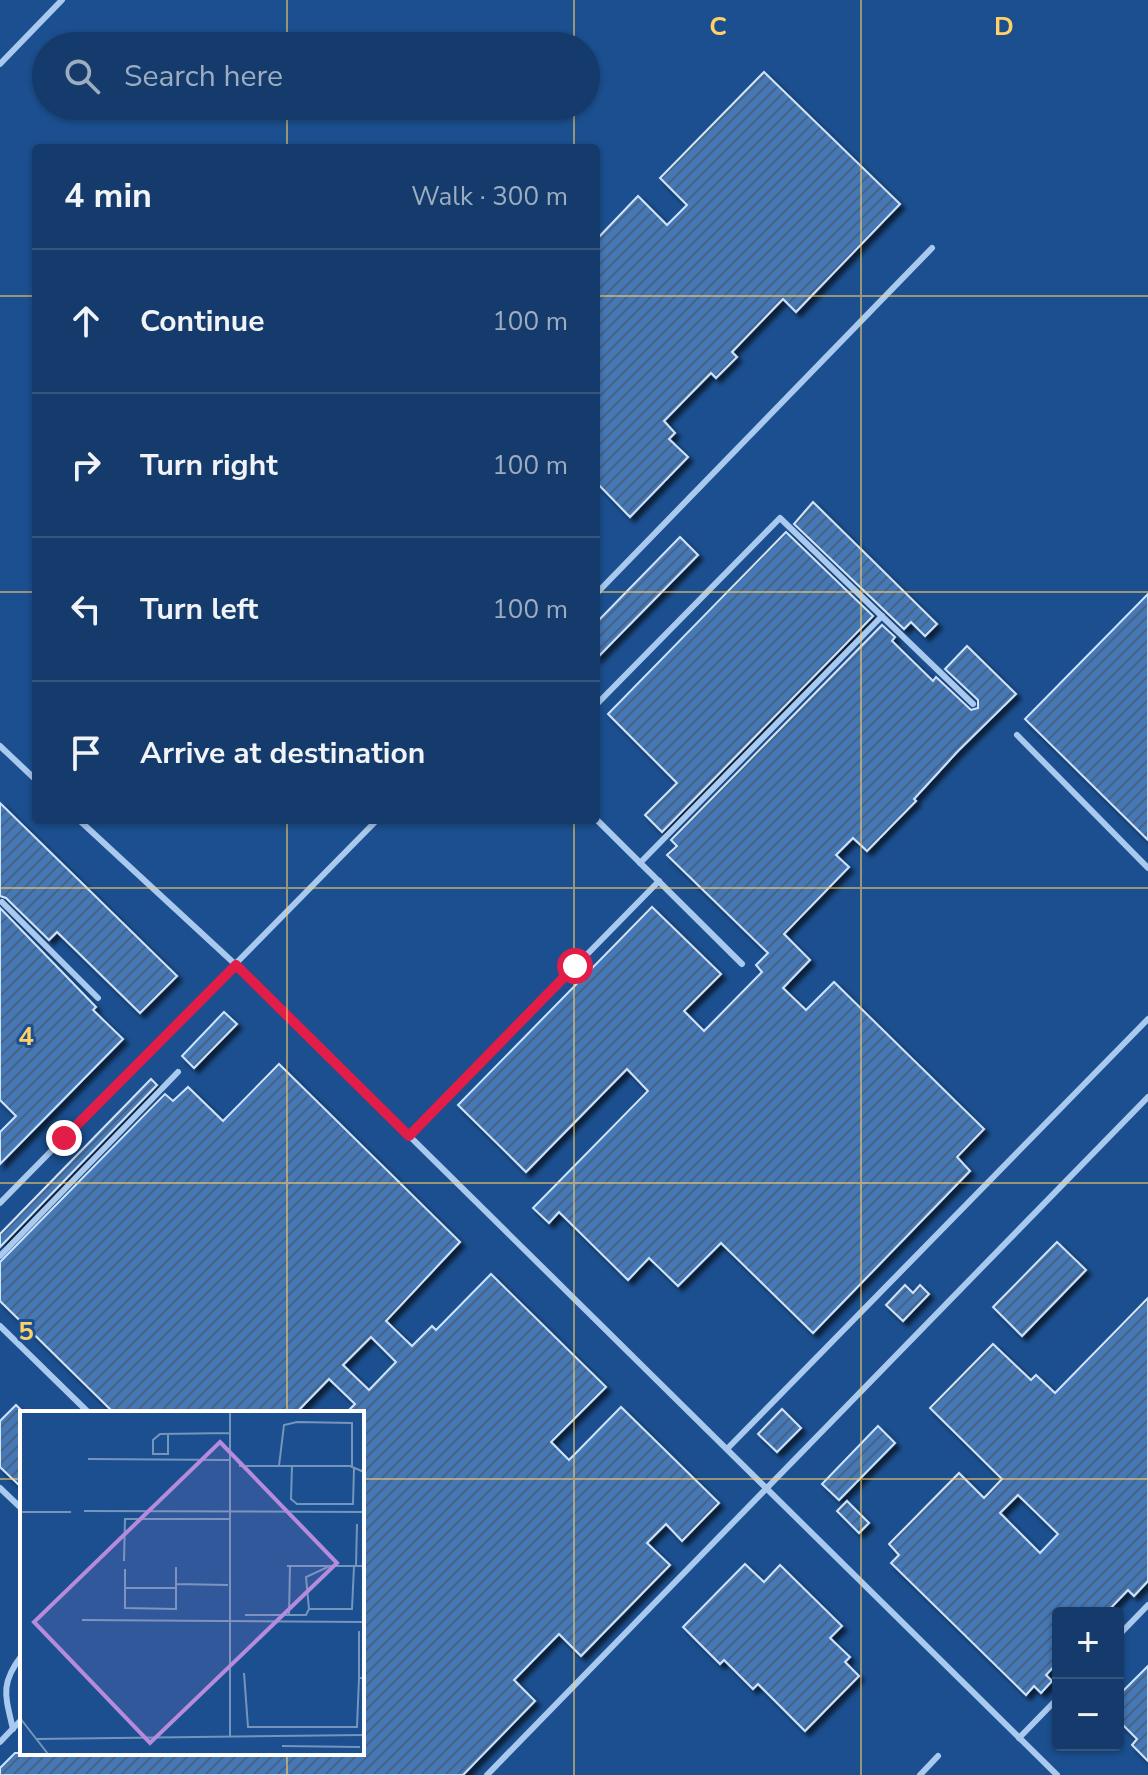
<!DOCTYPE html>
<meta charset="utf-8">
<style>
:root{--surface:#143b6b;--page:#214673;--text:#f1f3f6;--muted:#9dadc1;--line:#33557e}
body{margin:0;font-family:"Nunito Sans",sans-serif;background:var(--page);color:var(--text)}
.controls{position:absolute;right:24px;bottom:24px;display:grid;overflow:hidden;border-radius:8px;box-shadow:0 2px 6px #0004}
.controls button{width:72px;height:72px;display:grid;place-items:center;padding:0;border:0;border-bottom:2px solid var(--line);background:var(--surface);color:var(--text);font:40px sans-serif}
.stop{position:absolute;width:24px;height:24px;margin:-18px;border:6px solid #e11d48;border-radius:50%;background:#fff}
.stop.end{background:#e11d48;border-color:#fff;box-shadow:0 2px 8px #0008}
.list{margin:0;padding:0;list-style:none}
h2{display:flex;justify-content:space-between;align-items:center;height:104px;margin:0;padding:0 32px;font-size:34px}
h2 small{font-size:26px;font-weight:400;color:var(--muted)}
.list li{display:grid;grid-template-columns:52px 1fr auto;gap:24px;align-items:center;box-sizing:border-box;height:144px;padding:0 32px;border-top:2px solid var(--line)}
.list b{display:block;font-size:30px;white-space:nowrap}
.list em{font-size:26px;font-style:normal;color:var(--muted)}
.icon{flex:none;width:44px;height:44px;fill:none;stroke:currentColor;stroke-width:2;stroke-linecap:round;stroke-linejoin:round}
.map{position:relative;flex:none;width:1148px;height:1775px;overflow:hidden}
.search{position:absolute;background:var(--surface);box-shadow:0 2px 6px #0004;left:32px;top:32px;width:568px;height:88px;display:flex;align-items:center;gap:20px;box-sizing:border-box;padding:0 28px;border-radius:44px;color:var(--muted);font-size:30px}
.panel{position:absolute;background:var(--surface);box-shadow:0 2px 6px #0004;left:32px;top:144px;width:568px;height:680px;border-radius:8px}
.map>svg:first-child{display:block}
</style>
<div class="map">
<svg width="1148" height="1775" viewBox="0 0 1148 1775">
<defs>
<pattern id="building-hatch" width="6" height="6" patternUnits="userSpaceOnUse" patternTransform="scale(2)"><rect width="6" height="6" fill="#4478b7"/><path d="M-1 1l2-2M0 6l6-6M5 7l2-2" fill="none" stroke="#486282"/></pattern>
<filter id="shadow"><feDropShadow dx="4.5" dy="4.5" stdDeviation="2" flood-color="#0009"/></filter>
</defs>
<rect width="100%" height="100%" fill="#1b4f8f"/>
<g fill="url(#building-hatch)" stroke="#cfe3fa" stroke-width="2" fill-rule="evenodd" filter="url(#shadow)">
<path d="M 764,72 L 900,204 L 796,312 L 783,299 L 732,352 L 737,357 L 716,378 L 711,373 L 664,421 L 675,433 L 669,439 L 688,457 L 630,517 L 596,482 L 596,240 L 638,196 L 667,225 L 687,205 L 660,178 Z"/>
<path d="M 813,502 L 937,624 L 925,636 L 911,622 L 904,629 L 794,524 Z"/>
<path d="M 786,532 L 873,616 L 662,832 L 645,815 L 677,783 L 608,714 Z"/>
<path d="M 680,537 L 698,555 L 596,659 L 596,623 Z"/>
<path d="M 1148,594 L 1148,840 L 1025,719 Z"/>
<path d="M 882,625 L 895,637 L 892,641 L 933,681 L 936,677 L 971,710 L 978,708 L 978,700 L 945,669 L 967,646 L 1016,694 L 958,751 L 914,799 L 916,801 L 867,851 L 853,838 L 836,855 L 849,867 L 784,934 L 810,960 L 783,988 L 806,1010 L 834,982 L 984,1129 L 957,1157 L 970,1171 L 813,1333 L 721,1243 L 678,1286 L 649,1258 L 628,1280 L 559,1212 L 549,1223 L 533,1208 L 648,1091 L 627,1069 L 526,1172 L 458,1105 L 652,907 L 721,974 L 684,1011 L 704,1031 L 762,972 L 756,965 L 768,953 L 667,855 L 677,846 L 671,840 Z"/>
<path d="M 0,803 L 177,976 L 140,1013 L 57,932 L 49,940 L 6,898 L 0,896 Z"/>
<path d="M 0,908 L 96,1007 L 93,1010 L 123,1039 L 0,1164 L 0,1132 L 16,1116 L 0,1100 Z"/>
<path d="M 224,1012 L 237,1024 L 194,1068 L 182,1056 Z"/>
<path d="M 279,1064 L 460,1242 L 386,1321 L 412,1346 L 432,1326 L 436,1330 L 491,1274 L 606,1387 L 551,1442 L 569,1460 L 621,1407 L 719,1503 L 682,1541 L 666,1524 L 647,1543 L 670,1565 L 581,1656 L 559,1634 L 514,1680 L 535,1701 L 463,1775 L 0,1775 L 0,1768 L 15,1753 L 362,1753 L 362,1413 L 346,1413 L 355,1404 L 329,1379 L 296,1413 L 114,1413 L 0,1301 L 0,1262 L 165,1094 L 173,1101 L 188,1087 L 223,1121 ZM 371,1337 L 396,1362 L 369,1390 L 343,1365 Z"/>
<path d="M 151,1079 L 157,1085 L 0,1247 L 0,1234 Z"/>
<path d="M 1057,1242 L 1086,1270 L 1022,1336 L 993,1307 Z"/>
<path d="M 905,1285 L 913,1293 L 920,1285 L 929,1294 L 903,1321 L 886,1305 Z"/>
<path d="M 1148,1298 L 1148,1581 L 1134,1596 L 1128,1590 L 1106,1613 L 1058,1613 L 1058,1662 L 1046,1675 L 1052,1681 L 1041,1693 L 1034,1686 L 1026,1695 L 891,1563 L 899,1555 L 889,1544 L 959,1473 L 984,1498 L 1002,1479 L 930,1408 L 993,1344 L 1031,1380 L 1036,1375 L 1055,1393 ZM 1018,1495 L 1058,1534 L 1040,1553 L 1000,1513 Z"/>
<path d="M 16,1405 L 22,1411 L 22,1488 L 0,1467 L 0,1421 Z"/>
<path d="M 782,1409 L 801,1428 L 777,1452 L 758,1434 Z"/>
<path d="M 878,1426 L 895,1443 L 839,1500 L 822,1484 Z"/>
<path d="M 847,1501 L 869,1523 L 859,1533 L 837,1511 Z"/>
<path d="M 745,1564 L 764,1582 L 780,1565 L 842,1626 L 830,1638 L 850,1657 L 845,1662 L 859,1676 L 805,1731 L 758,1684 L 753,1689 L 724,1660 L 720,1664 L 683,1627 Z"/>
<path d="M 1148,1666 L 1148,1761 L 1132,1745 L 1137,1739 L 1118,1720 L 1118,1696 Z"/>
</g>
<g fill="none" stroke-linecap="round" stroke-linejoin="round">
<g stroke="#a9c9ee" stroke-width="6">
<path d="M 0,64 L 62,0"/>
<path d="M 596,594 L 932,248"/>
<path d="M 596,705 L 780,518 L 973,704"/>
<path d="M 1017,735 L 1148,868"/>
<path d="M 0,746 L 36,780"/>
<path d="M 596,819 L 742,964"/>
<path d="M 79,820 L 236,965 L 1057,1775"/>
<path d="M 640,863 L 882,616"/>
<path d="M 2,902 L 98,998"/>
<path d="M 409,1136 L 659,881"/>
<path d="M 0,1203 L 377,820"/>
<path d="M 0,1256 L 178,1072"/>
<path d="M 0,1326 L 89,1413"/>
<path d="M 727,1449 L 1148,1019"/>
<path d="M 0,1488 L 22,1509"/>
<path d="M 1118,1636 L 1148,1605"/>
<path d="M 13,1729 C 5,1695 0,1684 22,1655"/>
<path d="M 1019,1738 L 1058,1698"/>
<path d="M 0,1742 L 22,1719"/>
<path d="M 487,1775 L 1148,1097"/>
<path d="M 920,1775 L 938,1756"/>
</g>
</g>
<g fill="none" stroke-linecap="round" stroke-linejoin="round">
<path stroke="#e11d48" stroke-width="10" d="M 64,1138 L 236,965 L 409,1136 L 575,966"/>
</g>
<path fill="none" stroke="#ffd166" stroke-width="2" stroke-opacity="0.55" d="M 287,0 L 287,46M 574,0 L 574,46M 861,0 L 861,1775M 287,106 L 287,148M 574,106 L 574,148M 0,296 L 36,296M 596,296 L 1148,296M 0,592 L 36,592M 596,592 L 1148,592M 287,820 L 287,1413M 574,820 L 574,1775M 0,888 L 1148,888M 0,1183 L 1148,1183M 0,1479 L 22,1479M 362,1479 L 1148,1479M 287,1753 L 287,1775"/>
<g transform="translate(20 1411)">
<rect width="344" height="344" fill="#1b4f8f"/>
<path fill="none" stroke="#7695bc" stroke-width="2" d="M 210,1 L 210,325M 148,23 L 148,43 L 133,43 L 133,29 L 140,23 L 210,22M 68,48 L 209,49M 219,55 L 330,55 L 344,61M 259,55 L 264,14 L 277,11 L 332,12 L 332,55M 272,55 L 271,88 L 277,93 L 333,93 L 334,57M 64,100 L 344,101M 0,101 L 51,101M 104,150 L 105,108 L 209,108M 267,155 L 344,155M 310,155 L 286,166 L 289,198 L 332,198 L 334,155M 336,155 L 337,113M 105,158 L 105,197 L 156,198 L 156,156M 156,173 L 208,174M 105,177 L 156,177M 225,204 L 286,204 L 289,198M 269,204 L 270,155M 62,209 L 344,211M 339,220 L 339,267 L 344,267M 224,262 L 228,316 L 337,316 L 339,267M 0,307 L 28,343M 16,328 L 344,324M 262,335 L 340,336"/>
<path fill="#b68bdc" fill-opacity="0.15" stroke="#b68bdc" stroke-width="4" d="M 200,31 L 317,152 L 130,332 L 14,211 Z"/>
<rect width="344" height="344" fill="none" stroke="#fff" stroke-width="4"/>
</g>
<g font-size="26" text-anchor="middle" font-weight="bold" fill="#ffd166" stroke="#1b4f8f" stroke-width="6" stroke-linejoin="round" paint-order="stroke">
<text x="718" y="35">C</text>
<text x="1004" y="35">D</text>
<text x="26" y="1045">4</text>
<text x="26" y="1340">5</text>
</g>
</svg>
<div class="controls">
<button>+</button>
<button>−</button>
</div>
<div class="stop" style="left:575px;top:966px"></div>
<div class="stop end" style="left:64px;top:1138px"></div>
<div class="search"><svg class="icon" aria-label="search" viewBox="0 0 24 24"><circle cx="10" cy="10" r="6"/><path d="M15 15l6 6"/></svg>Search here</div>
<section class="panel">
<h2>4 min<small>Walk · 300 m</small></h2>
<ul class="list">
<li><svg class="icon" aria-label="ahead" viewBox="0 0 24 24"><path d="M12 20V5M6 11l6-6 6 6"/></svg><div><b>Continue</b></div><em>100 m</em></li>
<li><svg class="icon" aria-label="right" viewBox="0 0 24 24"><path d="M7 20v-9h11M14 6l5 5-5 5"/></svg><div><b>Turn right</b></div><em>100 m</em></li>
<li><svg class="icon" aria-label="left" viewBox="0 0 24 24"><path d="M17 20v-9H6M10 6l-5 5 5 5"/></svg><div><b>Turn left</b></div><em>100 m</em></li>
<li><svg class="icon" aria-label="arrive" viewBox="0 0 24 24"><path d="M6 21V4h12l-3 4 3 4H6"/></svg><div><b>Arrive at destination</b></div></li>
</ul>
</section>
</div>
